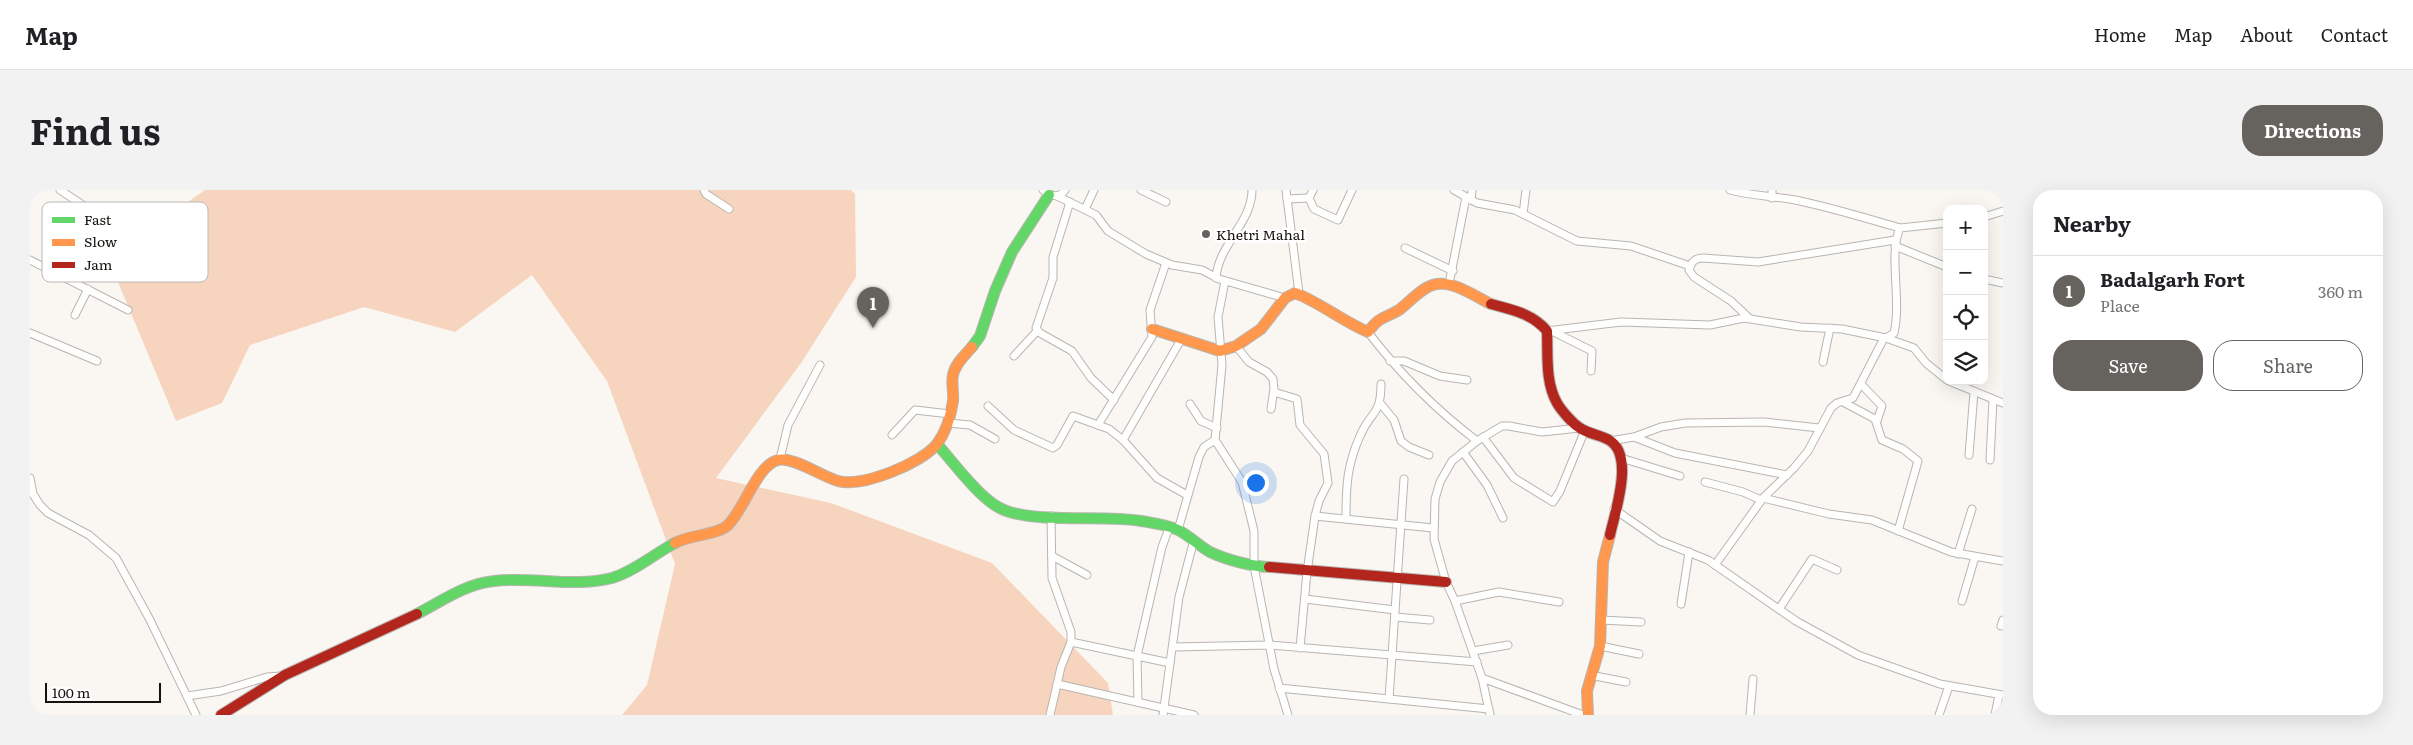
<!DOCTYPE html>
<meta charset="utf-8">
<style>
:root{--surface:#fff;--page:#f2f2f2;--text:#202124;--muted:#757577;--line:#e0e0e0;--accent:#66625e}
body{margin:0;font-family:Literata,serif;background:var(--page);color:var(--text)}
.controls{position:absolute;right:15px;top:15px;display:grid;overflow:hidden;border-radius:10px;box-shadow:0 5px 20px #0002}
.controls button{width:45px;height:45px;display:grid;place-items:center;padding:0;border:0;border-bottom:1px solid var(--line);background:var(--surface);color:var(--text);font:25px sans-serif}
.scale{position:absolute;left:15px;bottom:12px;width:116px;box-sizing:border-box;padding-left:5px;border:2px solid #16120e;border-top:0;font-size:14px;line-height:18px;white-space:nowrap;color:#16120e;-webkit-text-stroke:4px #fff;paint-order:stroke}
.you{position:absolute;left:1225px;top:292px;width:18px;height:18px;margin:-12px;border:4px solid #fff;border-radius:50%;background:#1a73e8;box-shadow:0 0 0 8px #1a73e833}
.badge{display:grid;place-items:center;width:32px;height:32px;border-radius:50%;background:var(--accent);color:#fff;font-size:16px;font-weight:700}
.pin{position:absolute;translate:-50% -41px;filter:drop-shadow(0 1px 2px #0008)}
.pin::after{content:'';position:absolute;top:26px;width:18px;height:15px;background:inherit;clip-path:polygon(0 0,100% 0,50% 100%)}
.list{margin:0;padding:0;list-style:none}
h2{display:flex;justify-content:space-between;align-items:center;height:65px;margin:0;padding:0 20px;font-size:21px}
h2 small{font-size:16px;font-weight:400;color:var(--muted)}
.list li{display:grid;grid-template-columns:32px 1fr auto;gap:15px;align-items:center;box-sizing:border-box;height:70px;padding:0 20px;border-top:1px solid var(--line)}
.list b{display:block;font-size:19px;white-space:nowrap}
.list p{margin:0;font-size:16px;white-space:nowrap;color:var(--muted)}
.list em{font-size:16px;font-style:normal;color:var(--muted)}
.actions{display:flex;gap:10px;padding:15px 20px}
.actions a{flex:1;padding:11px 0;border:1px solid var(--accent);border-radius:20px;text-align:center;font-size:18px;color:var(--accent)}
.actions .main{background:var(--accent);color:#fff}
.icon{flex:none;width:28px;height:28px;fill:none;stroke:currentColor;stroke-width:2;stroke-linecap:round;stroke-linejoin:round}
.map{position:relative;flex:none;width:1973px;height:525px;overflow:hidden;border-radius:20px}
header{display:flex;align-items:center;gap:30px;box-sizing:border-box;height:70px;padding:0 25px;background:var(--surface);border-bottom:1px solid var(--line)}
header strong{font-size:24px}
nav{display:flex;gap:28px;margin-inline-start:auto;font-size:18px}
.intro{display:flex;align-items:center;justify-content:space-between;box-sizing:border-box;height:120px;padding:0 30px}
h1{margin:0;font-size:35px}
.button{padding:12px 22px;border-radius:20px;background:var(--accent);color:#fff;font-size:18px;font-weight:700}
main{display:flex;gap:30px;padding:0 30px}
aside{flex:1;background:var(--surface);border-radius:20px;box-shadow:0 5px 20px #0002}
.map>svg:first-child{display:block}
</style>
<header>
<strong>Map</strong>
<nav><a>Home</a><a>Map</a><a>About</a><a>Contact</a></nav>
</header>
<div class="intro"><h1>Find us</h1><a class="button">Directions</a></div>
<main>
<div class="map">
<svg width="1973" height="525" viewBox="0 0 1973 525">
<rect width="100%" height="100%" fill="#faf6f2"/>
<path fill="#f6d4bd" d="M 175,0 L 821,0 L 825,4 L 826,87 L 771,173 L 686,288 L 801,313 L 962,373 L 1078,493 L 1083,525 L 592,525 L 617,495 L 645,374 L 577,191 L 502,85 L 425,142 L 334,117 L 220,155 L 192,213 L 146,231 L 78,68 Z"/>
<g fill="none" stroke-linecap="round" stroke-linejoin="round">
<defs>
<g id="street">
<path d="M 30,0 L 65,23 L 67,34 L 57,52"/>
<path d="M 674,0 L 676,4 L 699,19"/>
<path d="M 1013,0 C 1020,6 1029,9 1035,0"/>
<path d="M 1111,0 L 1136,12"/>
<path d="M 1256,0 L 1269,103"/>
<path d="M 1283,0 L 1279,8 L 1284,19 L 1308,30 L 1322,0"/>
<path d="M 1424,0 L 1447,13 L 1485,20 L 1547,51 L 1601,56 L 1660,76"/>
<path d="M 1700,0 C 1722,6 1743,6 1765,10 C 1800,17 1835,28 1870,38"/>
<path d="M 1027,6 L 1066,25 L 1078,41 L 1116,64 L 1142,75 L 1172,80 L 1189,89 L 1255,108"/>
<path d="M 1742,8 L 1742,0"/>
<path d="M 1257,9 L 1279,8"/>
<path d="M 1441,10 L 1442,0"/>
<path d="M 1040,12 L 1023,67 L 1023,88 L 1006,138 L 1010,143 L 1042,161 L 1061,188 L 1084,210"/>
<path d="M 1055,19 L 1064,0"/>
<path d="M 1493,24 L 1496,0"/>
<path d="M 1954,27 L 1973,21"/>
<path d="M 1865,56 L 1917,77"/>
<path d="M 1375,58 L 1423,81"/>
<path d="M 0,70 L 98,120"/>
<path d="M 1186,88 C 1188,55 1222,33 1222,0"/>
<path d="M 1954,89 L 1973,93"/>
<path d="M 1195,91 L 1188,127 L 1192,175 L 1185,250 L 1212,292 L 1224,341 L 1224,376 L 1244,479 L 1258,525"/>
<path d="M 1419,94 L 1436,7"/>
<path d="M 45,125 L 58,99"/>
<path d="M 1719,128 L 1701,111 L 1664,87 L 1659,80 C 1661,72 1665,68 1673,68 L 1728,72 L 1865,50"/>
<path d="M 1520,140 L 1562,161 L 1561,181"/>
<path d="M 1517,141 L 1591,132 L 1680,135 L 1714,128 L 1771,137 L 1812,139 L 1856,148 L 1884,158 L 1896,173 L 1917,190"/>
<path d="M 1338,142 C 1370,184 1405,219 1447,251"/>
<path d="M 0,143 L 67,171"/>
<path d="M 1206,156 L 1219,172 L 1237,182 L 1243,189 L 1244,199 L 1241,219"/>
<path d="M 984,166 L 1007,141"/>
<path d="M 1360,171 L 1374,171 L 1410,186 L 1437,190"/>
<path d="M 1793,172 L 1800,138"/>
<path d="M 1919,191 L 1973,213"/>
<path d="M 1831,194 L 1852,216 L 1847,231"/>
<path d="M 1244,202 L 1267,209 L 1270,235 L 1294,264 L 1298,293 L 1289,311 L 1285,326 L 1277,382 L 1270,458"/>
<path d="M 1813,212 L 1845,229 L 1852,250 L 1873,259 L 1888,271 L 1868,341"/>
<path d="M 1350,213 L 1364,230 L 1371,251 L 1379,257 L 1399,265"/>
<path d="M 1160,214 L 1171,231 L 1187,238"/>
<path d="M 958,216 L 984,240 L 1023,258 L 1027,255 L 1043,226 L 1079,239 L 1093,250 L 1127,288 L 1157,305"/>
<path d="M 918,233 L 940,235 L 965,249"/>
<path d="M 1068,235 L 1122,147 L 1120,120 L 1136,73"/>
<path d="M 862,245 L 885,220 L 920,224"/>
<path d="M 1453,247 L 1484,288 L 1523,312 L 1530,301 L 1555,240"/>
<path d="M 1604,247 L 1645,263 L 1757,285"/>
<path d="M 1093,250 L 1152,148"/>
<path d="M 1580,251 L 1604,247 L 1631,237 L 1655,233 L 1734,232 L 1789,238"/>
<path d="M 1433,262 L 1457,295 L 1473,328"/>
<path d="M 1939,265 L 1944,202"/>
<path d="M 1591,268 L 1650,286"/>
<path d="M 750,269 L 758,235 L 790,175"/>
<path d="M 1960,270 L 1963,209"/>
<path d="M 0,288 L 3,304 L 10,315 L 18,323 L 59,345 L 86,368 L 119,428 L 166,525"/>
<path d="M 1675,292 L 1713,302 L 1731,310"/>
<path d="M 1733,308 L 1799,324 L 1842,330 L 1921,362 L 1973,371"/>
<path d="M 1584,319 L 1630,351 L 1678,370 L 1766,431 L 1828,465 L 1910,494 L 1973,505"/>
<path d="M 1285,326 L 1403,338"/>
<path d="M 1316,328 C 1316,296 1317,275 1330,246 C 1340,221 1351,227 1351,194"/>
<path d="M 1148,340 L 1169,267 L 1174,257 L 1185,250"/>
<path d="M 1928,364 L 1942,319"/>
<path d="M 1022,366 L 1057,385"/>
<path d="M 1685,375 L 1733,308 L 1764,278 L 1778,261 L 1801,218 L 1807,213 L 1823,208 L 1853,150 L 1864,143 C 1872,109 1858,65 1870,38 L 1917,33"/>
<path d="M 1275,409 L 1365,420"/>
<path d="M 1425,411 L 1469,402 L 1529,412"/>
<path d="M 1932,411 L 1945,367"/>
<path d="M 1651,414 L 1659,362"/>
<path d="M 1749,419 L 1782,369 L 1807,380"/>
<path d="M 1365,427 L 1400,430"/>
<path d="M 1571,430 L 1611,432"/>
<path d="M 1971,436 L 1973,430"/>
<path d="M 1041,452 L 1140,473"/>
<path d="M 1570,456 L 1609,464"/>
<path d="M 1143,457 L 1239,455 L 1447,472"/>
<path d="M 1443,461 L 1478,455"/>
<path d="M 1560,485 L 1596,492"/>
<path d="M 1452,488 L 1553,525"/>
<path d="M 1027,494 L 1164,525"/>
<path d="M 1249,498 L 1459,519"/>
<path d="M 157,506 L 191,501 L 237,487 L 251,486"/>
<path d="M 1359,509 L 1374,289"/>
<path d="M 1108,512 L 1107,466 L 1132,357 L 1139,338"/>
<path d="M 1020,525 L 1031,477 L 1041,452 L 1041,442 L 1022,388 L 1021,326"/>
<path d="M 1133,525 L 1149,407 L 1164,350"/>
<path d="M 1460,525 L 1452,488 L 1425,411 L 1416,392 L 1404,349 L 1405,309 L 1410,292 L 1422,271 L 1447,251 L 1472,236 L 1479,236 L 1512,242 L 1549,238"/>
<path d="M 1720,525 L 1723,489"/>
<path d="M 1909,525 L 1919,496"/>
<path d="M 1965,525 L 1969,505"/>
</g>
<g id="fast">
<path d="M 942,157 L 950,146 L 965,101 L 982,62 L 1019,5"/>
<path d="M 907,254 C 923,272 948,306 968,317 C 998,335 1073,324 1111,331 C 1123,333 1138,335 1148,340 C 1160,346 1169,356 1180,362 C 1197,370 1220,376 1239,377"/>
<path d="M 387,424 C 412,411 435,394 464,391 C 503,386 543,398 582,388 C 605,381 624,364 645,353"/>
</g>
<g id="slow">
<path d="M 1122,139 L 1190,161 L 1206,156 L 1231,139 L 1255,108 L 1265,103 C 1291,113 1312,131 1338,142 C 1351,125 1352,130 1369,120 C 1378,113 1386,104 1396,98 C 1417,85 1442,105 1461,114"/>
<path d="M 645,353 C 659,345 688,345 698,335 C 714,320 727,275 748,270 C 762,266 793,287 808,291 C 832,298 892,273 907,254 C 916,242 921,225 923,211 C 924,203 921,193 923,185 C 925,174 935,165 942,157"/>
<path d="M 1558,525 L 1557,501 L 1570,456 L 1573,372 L 1580,345"/>
</g>
<g id="jam">
<path d="M 1461,114 C 1482,120 1502,123 1517,141 C 1518,164 1515,192 1527,213 C 1531,220 1543,234 1550,238 C 1559,244 1570,245 1579,250 C 1605,265 1585,322 1580,345"/>
<path d="M 1239,377 L 1416,392"/>
<path d="M 191,525 L 255,485 L 387,424"/>
</g>
</defs>
<use href="#street" stroke="#b9b5b1" stroke-width="9"/>
<use href="#fast" stroke="#b9b5b1" stroke-width="12"/>
<use href="#slow" stroke="#b9b5b1" stroke-width="12"/>
<use href="#jam" stroke="#b9b5b1" stroke-width="12"/>
<use href="#street" stroke="#fefefd" stroke-width="7"/>
<use href="#fast" stroke="#63d668" stroke-width="10"/>
<use href="#slow" stroke="#ff974d" stroke-width="10"/>
<use href="#jam" stroke="#b3261e" stroke-width="10"/>
</g>
<circle fill="#66625e" stroke="#fff" stroke-width="2" cx="1176" cy="44" r="5"/>
<g text-anchor="middle" dominant-baseline="central" stroke-width="5" stroke-linejoin="round" paint-order="stroke">
<g font-size="14" fill="#16120e" stroke="#fff" text-anchor="start">
<text x="1186" y="44">Khetri Mahal</text>
</g>
</g>
<rect x="12" y="12" width="166" height="80" rx="8" fill="#fff" stroke="#b9b8b7" stroke-width="1"/>
<rect x="22" y="27" width="23" height="6" fill="#63d668"/>
<rect x="22" y="49" width="23" height="7" fill="#ff974d"/>
<rect x="22" y="72" width="23" height="6" fill="#b3261e"/>
<g font-size="14" fill="#16120e">
<text x="54" y="35">Fast</text>
<text x="54" y="57">Slow</text>
<text x="54" y="80">Jam</text>
</g>
</svg>
<div class="controls">
<button>+</button>
<button>−</button>
<button><svg class="icon" aria-label="locate" viewBox="0 0 24 24"><circle cx="12" cy="12" r="6"/><path d="M12 2v4M12 18v4M2 12h4M18 12h4"/></svg></button>
<button><svg class="icon" aria-label="layers" viewBox="0 0 24 24"><path d="M12 4l9 5-9 5-9-5zM3 14l9 5 9-5"/></svg></button>
</div>
<div class="scale">100 m</div>
<div class="you"></div>
<div class="pin badge" style="left:843px;top:138px">1</div>
</div>
<aside>
<h2>Nearby<small></small></h2>
<ul class="list">
<li><span class="badge">1</span><div><b>Badalgarh Fort</b><p>Place</p></div><em>360 m</em></li>
</ul>
<div class="actions"><a class="main">Save</a><a>Share</a></div>
</aside>
</main>
